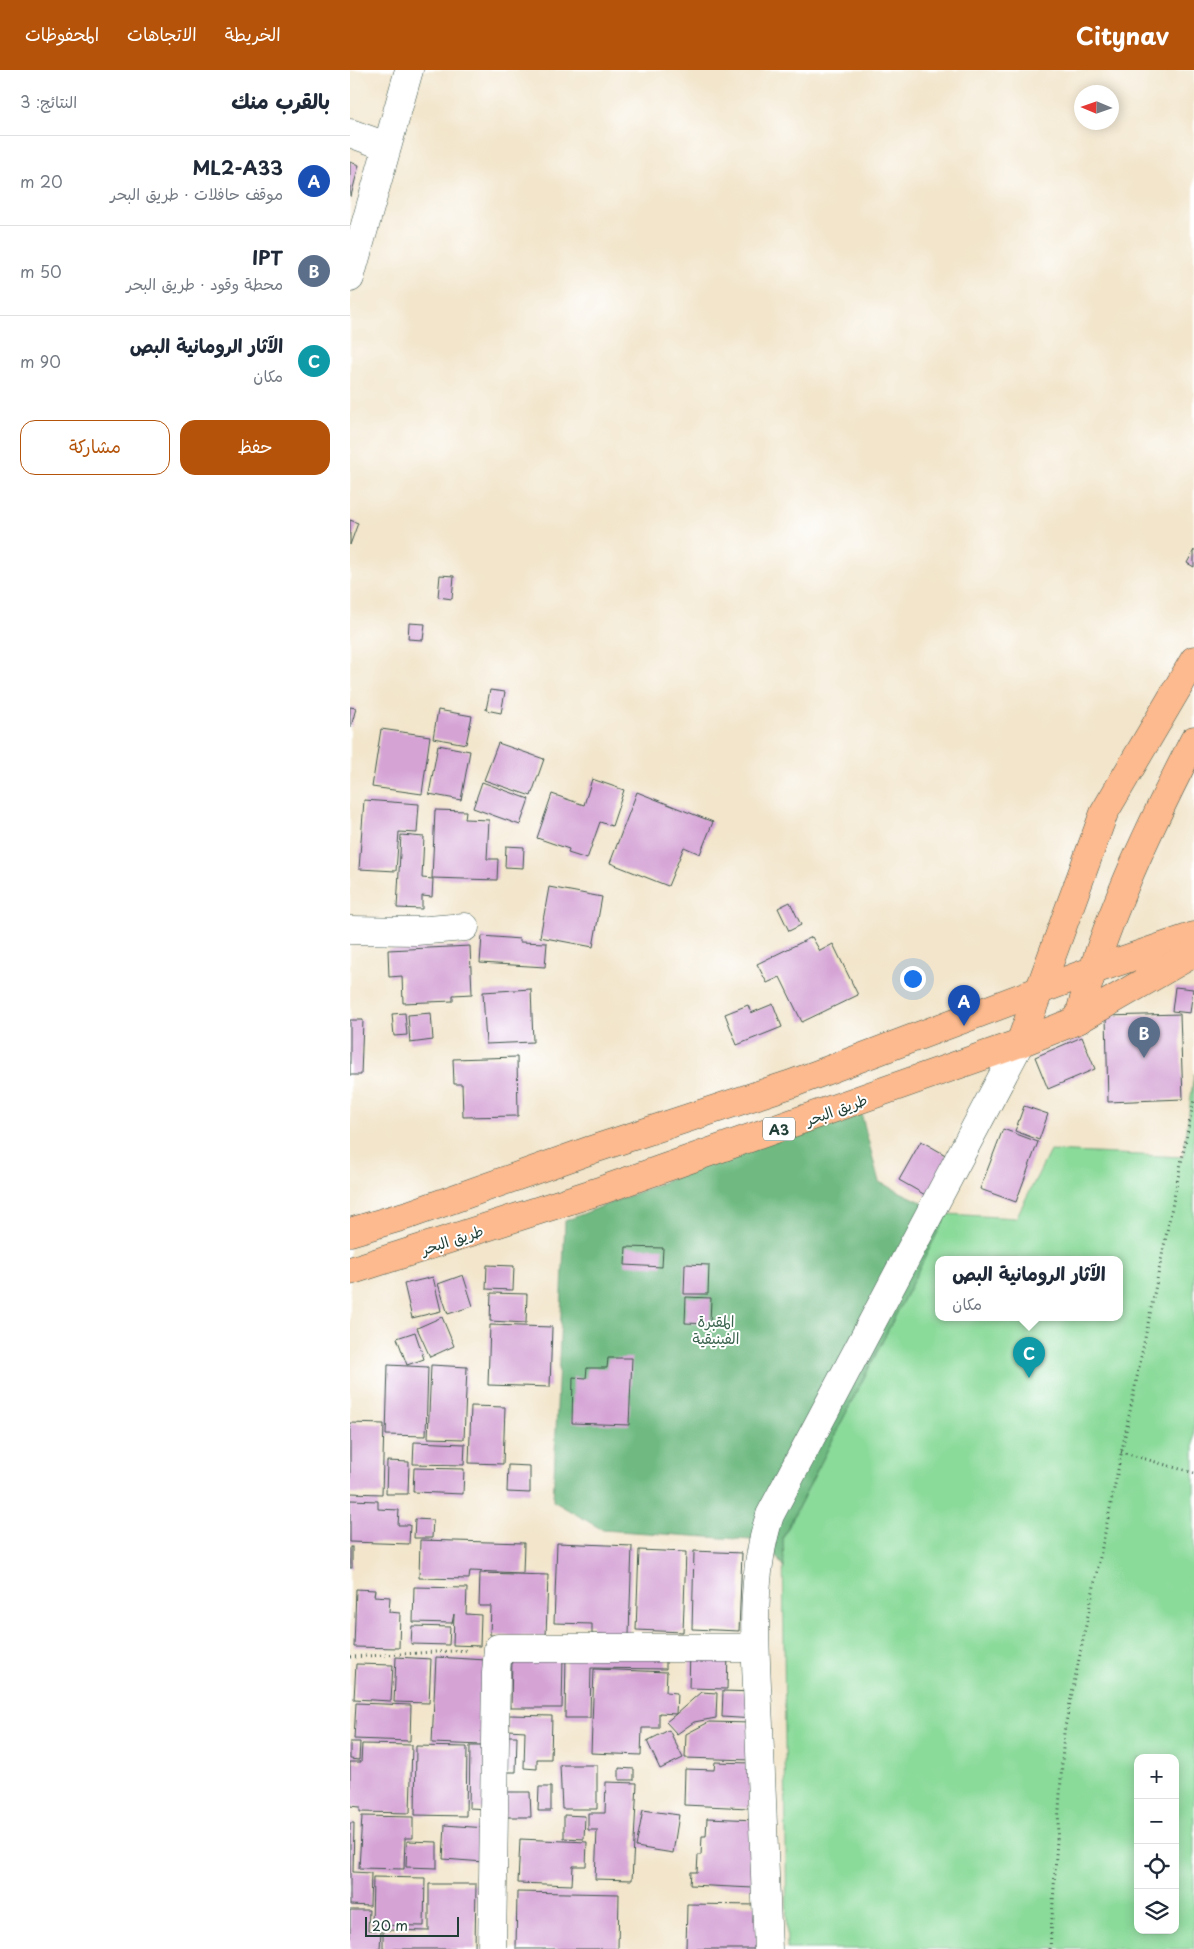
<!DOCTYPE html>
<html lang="ar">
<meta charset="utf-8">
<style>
:root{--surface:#fff;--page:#f6f6f7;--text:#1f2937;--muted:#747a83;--line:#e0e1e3;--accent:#b45309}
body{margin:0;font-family:"Playpen Sans","Playpen Sans Arabic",sans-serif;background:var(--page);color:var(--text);direction:rtl}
.controls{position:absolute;right:15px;bottom:15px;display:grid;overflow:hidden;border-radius:10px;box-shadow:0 2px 12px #0003}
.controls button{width:45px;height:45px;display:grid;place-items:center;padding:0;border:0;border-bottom:1px solid var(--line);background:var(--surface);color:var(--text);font:25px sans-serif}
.compass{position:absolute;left:724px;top:15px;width:45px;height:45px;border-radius:50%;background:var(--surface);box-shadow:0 2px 12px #0003;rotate:272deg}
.scale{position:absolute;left:15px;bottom:12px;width:94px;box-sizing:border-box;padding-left:5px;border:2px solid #1f3d34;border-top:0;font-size:14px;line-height:18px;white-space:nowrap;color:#1f3d34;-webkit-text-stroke:4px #fff;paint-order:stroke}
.you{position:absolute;left:562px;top:908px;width:18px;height:18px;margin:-12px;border:4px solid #fff;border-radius:50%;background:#1a73e8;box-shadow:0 0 0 8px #1a73e833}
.badge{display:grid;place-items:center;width:32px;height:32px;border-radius:50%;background:var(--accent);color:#fff;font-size:16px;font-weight:700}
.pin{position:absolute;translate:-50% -41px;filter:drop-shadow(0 1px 2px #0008)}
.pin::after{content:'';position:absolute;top:26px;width:18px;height:15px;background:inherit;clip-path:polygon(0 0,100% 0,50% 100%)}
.popup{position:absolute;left:585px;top:1186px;width:188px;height:65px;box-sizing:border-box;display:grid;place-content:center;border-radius:10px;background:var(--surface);filter:drop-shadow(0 1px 4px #0005);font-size:16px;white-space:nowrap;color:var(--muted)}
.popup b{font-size:19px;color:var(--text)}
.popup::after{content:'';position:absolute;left:50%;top:100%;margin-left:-10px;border:10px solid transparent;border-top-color:var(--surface)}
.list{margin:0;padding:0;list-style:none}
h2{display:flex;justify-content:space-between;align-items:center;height:65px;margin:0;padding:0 20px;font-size:21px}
h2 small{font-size:16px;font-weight:400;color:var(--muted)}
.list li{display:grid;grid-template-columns:32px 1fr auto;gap:15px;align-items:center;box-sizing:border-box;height:90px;padding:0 20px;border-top:1px solid var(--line)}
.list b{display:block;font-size:19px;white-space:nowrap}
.list p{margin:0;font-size:16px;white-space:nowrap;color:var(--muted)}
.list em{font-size:16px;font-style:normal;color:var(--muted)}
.actions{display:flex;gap:10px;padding:15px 20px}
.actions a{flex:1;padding:11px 0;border:1px solid var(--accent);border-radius:15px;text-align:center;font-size:18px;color:var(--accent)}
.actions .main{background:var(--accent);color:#fff}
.icon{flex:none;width:28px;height:28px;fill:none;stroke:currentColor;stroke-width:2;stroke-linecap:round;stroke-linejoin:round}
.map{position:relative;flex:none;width:844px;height:1879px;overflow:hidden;direction:ltr}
header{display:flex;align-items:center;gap:30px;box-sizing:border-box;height:70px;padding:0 25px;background:var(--accent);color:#fff}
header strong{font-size:24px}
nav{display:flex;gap:28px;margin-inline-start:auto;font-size:18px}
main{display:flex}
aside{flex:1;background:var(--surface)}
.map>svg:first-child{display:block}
</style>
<header>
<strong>Citynav</strong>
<nav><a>الخريطة</a><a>الاتجاهات</a><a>المحفوظات</a></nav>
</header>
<main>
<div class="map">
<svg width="844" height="1879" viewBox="0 0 844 1879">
<rect width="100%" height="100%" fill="#fff"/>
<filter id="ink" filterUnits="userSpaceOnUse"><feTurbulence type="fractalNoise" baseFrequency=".02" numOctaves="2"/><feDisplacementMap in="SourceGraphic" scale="10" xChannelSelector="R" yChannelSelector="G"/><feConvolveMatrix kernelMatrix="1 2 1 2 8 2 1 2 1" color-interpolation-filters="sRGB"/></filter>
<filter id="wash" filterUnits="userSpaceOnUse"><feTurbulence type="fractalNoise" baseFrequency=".0096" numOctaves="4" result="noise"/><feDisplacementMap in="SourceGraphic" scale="20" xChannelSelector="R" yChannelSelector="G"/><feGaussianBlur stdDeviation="1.12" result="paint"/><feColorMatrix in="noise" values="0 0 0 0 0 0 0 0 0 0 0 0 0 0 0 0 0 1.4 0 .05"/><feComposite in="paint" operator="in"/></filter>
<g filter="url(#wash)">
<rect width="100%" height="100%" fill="#f2e5cb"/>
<path fill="#8ada9a" stroke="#548c67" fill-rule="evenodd" d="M 844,1004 L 844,1879 L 437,1879 L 433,1468 L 597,1144 L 666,1148 L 700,1081 L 833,1087 ZM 589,1189 L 769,1189 L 769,1247 L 589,1247 ZM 788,1688 L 825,1688 L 825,1860 L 788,1860 Z"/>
<path fill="#6fba82" stroke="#477c5b" d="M 509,1035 L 529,1112 L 597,1144 L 433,1467 L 434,1499 L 417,1471 L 253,1460 L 203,1431 L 215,1151 Z"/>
<g id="blocks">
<g fill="#d5a4d5">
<path d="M 0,92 L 9,95 L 1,126 L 0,126 Z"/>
<path d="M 0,450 L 8,453 L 0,475 Z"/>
<path d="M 844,480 L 844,497 L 837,493 Z"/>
<path d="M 90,505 L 104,506 L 102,529 L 88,527 Z"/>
<path d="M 59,553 L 75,554 L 73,570 L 58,569 Z"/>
<path d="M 140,620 L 155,622 L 151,643 L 136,640 Z"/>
<path d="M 0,637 L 6,638 L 1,657 L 0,656 Z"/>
<path d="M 88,640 L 122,646 L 116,674 L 83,668 Z"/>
<path d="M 31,659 L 80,666 L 72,724 L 22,717 Z"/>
<path d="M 148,673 L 194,689 L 181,726 L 134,710 Z"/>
<path d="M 88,675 L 120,681 L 111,730 L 79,724 Z"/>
<path d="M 242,709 L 274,720 L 262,756 L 250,752 L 237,789 L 218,783 L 219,779 L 187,768 L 202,724 L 234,735 Z"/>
<path d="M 132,712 L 179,729 L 170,755 L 123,738 Z"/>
<path d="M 287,722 L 363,752 L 350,784 L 334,777 L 318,816 L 260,793 Z"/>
<path d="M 14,730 L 69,734 L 67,763 L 49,762 L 46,801 L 9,799 Z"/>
<path d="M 85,740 L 116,741 L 115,749 L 139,750 L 137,789 L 148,789 L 147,810 L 82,808 Z"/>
<path d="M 51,765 L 74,767 L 72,808 L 83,809 L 82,827 L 72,826 L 72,839 L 47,838 Z"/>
<path d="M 156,776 L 174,777 L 173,798 L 155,797 Z"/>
<path d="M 199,817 L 252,827 L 243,877 L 190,867 Z"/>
<path d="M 440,832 L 451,855 L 439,861 L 428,838 Z"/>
<path d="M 132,866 L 170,869 L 170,872 L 197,873 L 195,897 L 130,893 Z"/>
<path d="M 462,867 L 470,881 L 483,874 L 508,925 L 452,952 L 430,907 L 417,913 L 407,894 Z"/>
<path d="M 120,876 L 122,924 L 103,925 L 103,931 L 53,933 L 52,906 L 39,907 L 38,880 Z"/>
<path d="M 825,917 L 843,919 L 840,943 L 822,941 Z"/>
<path d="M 181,919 L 183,972 L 136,974 L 133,922 Z"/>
<path d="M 423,934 L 432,957 L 387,975 L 375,944 L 398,935 L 401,943 Z"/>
<path d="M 55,943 L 57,965 L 44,966 L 42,944 Z"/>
<path d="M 81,943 L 83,970 L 60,973 L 58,945 Z"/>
<path d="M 830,944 L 833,1029 L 758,1032 L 756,946 Z"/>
<path d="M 0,950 L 13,950 L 11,1005 L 0,1005 Z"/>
<path d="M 732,967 L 745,999 L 698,1019 L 685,987 Z"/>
<path d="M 167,987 L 168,1046 L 113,1047 L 112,1014 L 104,1014 L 103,989 Z"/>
<path d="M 674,1036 L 698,1044 L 689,1070 L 665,1061 Z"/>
<path d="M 653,1059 L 688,1072 L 666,1132 L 630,1119 Z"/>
<path d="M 571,1071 L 599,1087 L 577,1126 L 549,1110 Z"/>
<path d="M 276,1177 L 313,1178 L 312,1197 L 275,1195 Z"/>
<path d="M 335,1194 L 359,1195 L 358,1224 L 334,1224 Z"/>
<path d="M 137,1195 L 164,1196 L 163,1220 L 136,1219 Z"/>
<path d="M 113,1205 L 123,1236 L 98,1244 L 88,1214 Z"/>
<path d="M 83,1207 L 91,1241 L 62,1248 L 54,1214 Z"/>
<path d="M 141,1223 L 177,1224 L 176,1253 L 140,1251 Z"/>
<path d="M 336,1227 L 361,1228 L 360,1254 L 335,1253 Z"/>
<path d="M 92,1247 L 104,1276 L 80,1287 L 67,1258 Z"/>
<path d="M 140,1255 L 202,1257 L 200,1317 L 138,1315 Z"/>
<path d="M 65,1262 L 74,1289 L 57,1295 L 47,1268 Z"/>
<path d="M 258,1288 L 282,1288 L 279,1355 L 222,1353 L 223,1307 L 236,1308 L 237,1298 L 257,1298 Z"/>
<path d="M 38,1295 L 78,1297 L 76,1366 L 36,1365 Z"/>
<path d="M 81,1295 L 117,1297 L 114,1369 L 78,1368 Z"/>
<path d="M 121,1336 L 155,1337 L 153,1394 L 119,1393 Z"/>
<path d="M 0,1353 L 34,1354 L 32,1424 L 0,1423 Z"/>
<path d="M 64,1372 L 115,1374 L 114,1395 L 63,1394 Z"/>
<path d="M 37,1391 L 59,1392 L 58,1424 L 36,1424 Z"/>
<path d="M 158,1395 L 180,1396 L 180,1423 L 157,1422 Z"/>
<path d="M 64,1398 L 114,1399 L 113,1424 L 63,1422 Z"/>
<path d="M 0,1430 L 28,1431 L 28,1439 L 49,1440 L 48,1455 L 60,1455 L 59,1474 L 0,1472 Z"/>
<path d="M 65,1449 L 83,1450 L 82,1468 L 64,1468 Z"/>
<path d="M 70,1470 L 174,1473 L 173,1503 L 120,1501 L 119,1509 L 69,1508 Z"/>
<path d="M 207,1473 L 282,1476 L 279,1565 L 242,1564 L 242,1554 L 204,1553 Z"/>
<rect x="0" y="1477" width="2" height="21"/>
<path d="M 289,1480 L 336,1482 L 333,1562 L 286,1560 Z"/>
<path d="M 344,1481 L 392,1483 L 389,1561 L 342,1559 Z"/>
<path d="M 130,1503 L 198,1505 L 196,1567 L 140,1565 L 141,1536 L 129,1536 Z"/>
<path d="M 64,1517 L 117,1518 L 116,1544 L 131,1545 L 130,1576 L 103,1575 L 104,1544 L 102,1553 L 63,1552 Z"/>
<path d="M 6,1519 L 25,1520 L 24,1526 L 40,1527 L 39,1542 L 50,1543 L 49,1578 L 4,1577 Z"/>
<path d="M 62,1556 L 100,1557 L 99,1575 L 61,1574 Z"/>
<path d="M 340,1581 L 378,1582 L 377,1619 L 339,1618 Z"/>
<path d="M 216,1582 L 316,1585 L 316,1599 L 241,1598 L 240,1648 L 215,1648 Z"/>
<path d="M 46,1587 L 81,1589 L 79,1633 L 44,1632 Z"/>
<path d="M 86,1587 L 136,1590 L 132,1675 L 82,1673 Z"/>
<path d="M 162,1587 L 213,1588 L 212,1638 L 161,1638 Z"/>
<path d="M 6,1594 L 43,1595 L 41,1631 L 4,1629 Z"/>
<path d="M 244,1599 L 317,1602 L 316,1622 L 327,1623 L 326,1644 L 351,1622 L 367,1623 L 366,1648 L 344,1652 L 327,1664 L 316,1652 L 326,1644 L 309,1643 L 309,1658 L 292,1658 L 291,1685 L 241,1683 Z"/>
<path d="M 373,1621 L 406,1622 L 405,1649 L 372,1647 Z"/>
<path d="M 6,1633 L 61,1635 L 60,1671 L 4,1669 Z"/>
<path d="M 159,1645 L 202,1646 L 201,1689 L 187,1689 L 187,1699 L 174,1698 L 175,1661 L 158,1660 Z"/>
<path d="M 359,1652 L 402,1653 L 400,1690 L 335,1688 L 336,1664 Z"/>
<path d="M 319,1660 L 333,1688 L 310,1699 L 297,1671 Z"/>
<path d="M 151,1666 L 167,1666 L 166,1702 L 151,1702 Z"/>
<path d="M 0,1672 L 10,1672 L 9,1690 L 0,1689 Z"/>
<path d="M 12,1674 L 62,1675 L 60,1743 L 10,1742 L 10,1737 L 0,1736 L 0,1692 L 11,1692 Z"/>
<path d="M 66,1676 L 117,1677 L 116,1746 L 65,1745 Z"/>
<path d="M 120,1676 L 140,1676 L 139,1739 L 119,1738 Z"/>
<path d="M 365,1692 L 401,1693 L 399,1738 L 334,1735 L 335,1699 L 364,1700 Z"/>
<path d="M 210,1695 L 247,1695 L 247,1739 L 212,1739 Z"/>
<path d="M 269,1698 L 284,1699 L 284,1710 L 269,1710 Z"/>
<path d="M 256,1712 L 287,1713 L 282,1810 L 245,1809 L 247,1760 L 238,1760 L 238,1743 L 255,1743 Z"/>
<path d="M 189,1717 L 201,1717 L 201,1741 L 188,1741 Z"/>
<path d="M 153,1722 L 180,1722 L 181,1747 L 154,1747 Z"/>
<path d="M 293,1740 L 329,1745 L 323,1783 L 286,1777 Z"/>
<path d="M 214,1745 L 235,1746 L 234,1769 L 214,1768 Z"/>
<path d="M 12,1746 L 63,1747 L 63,1768 L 55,1768 L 54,1799 L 9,1798 Z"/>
<path d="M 357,1748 L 406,1750 L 403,1818 L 340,1815 L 341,1802 L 347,1802 L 348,1785 L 351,1785 L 352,1766 L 356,1766 Z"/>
<path d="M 0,1753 L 4,1753 L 3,1802 L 21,1803 L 20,1836 L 0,1835 Z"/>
<path d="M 95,1755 L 136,1758 L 134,1792 L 93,1789 Z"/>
<path d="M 170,1769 L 237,1772 L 236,1796 L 223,1796 L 222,1815 L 168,1813 Z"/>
<path d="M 57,1771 L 87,1772 L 87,1798 L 56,1797 Z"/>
<path d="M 23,1807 L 75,1808 L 74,1856 L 22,1855 Z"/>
<path d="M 79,1814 L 126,1814 L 125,1879 L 33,1879 L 33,1860 L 79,1861 Z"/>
<path d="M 167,1822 L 269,1824 L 268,1879 L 166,1879 Z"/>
<path d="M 337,1834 L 408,1835 L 407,1879 L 336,1879 Z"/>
<path d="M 0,1840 L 19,1840 L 18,1860 L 31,1861 L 30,1879 L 0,1879 Z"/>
</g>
</g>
</g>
<g filter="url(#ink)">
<use href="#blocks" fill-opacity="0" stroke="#3f564b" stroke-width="1"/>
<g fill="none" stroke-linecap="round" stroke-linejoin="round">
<defs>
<g id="minor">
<path d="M 0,63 L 36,76"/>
<path d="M 0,208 L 59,0"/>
<path d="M 0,860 L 66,861 L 115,857"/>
<path d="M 142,1879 L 146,1603 L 148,1578 L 405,1578"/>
<path d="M 418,1879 C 415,1805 412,1730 409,1656 C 406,1587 398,1512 420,1445 L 670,973"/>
</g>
<g id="major">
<path d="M 728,950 C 754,852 798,760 844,670"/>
<path d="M 670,973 L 754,743 L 844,590"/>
</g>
<g id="highway">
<path d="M 0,1162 L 61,1144 L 241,1080 L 441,1014 L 741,901 L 844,866"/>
<path d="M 0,1201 L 252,1120 L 670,973 L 728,950 L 844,883"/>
</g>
</defs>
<use href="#minor" stroke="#3f564b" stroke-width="29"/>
<use href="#major" stroke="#3f564b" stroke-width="29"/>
<use href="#highway" stroke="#3f564b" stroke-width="29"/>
<g stroke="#3f564b" stroke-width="3" stroke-dasharray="1 4" stroke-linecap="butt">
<path d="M 771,1382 L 844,1403"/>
<path d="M 0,1587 L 119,1580"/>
<path d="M 700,1879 L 714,1662 L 844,1030"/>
</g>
<use href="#minor" stroke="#fff" stroke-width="28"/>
<use href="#major" stroke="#fcba8e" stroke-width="28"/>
<use href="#highway" stroke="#fcba8e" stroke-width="28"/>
</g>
</g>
<g text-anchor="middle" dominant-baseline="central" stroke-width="4" stroke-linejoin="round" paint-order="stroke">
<rect fill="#fff" stroke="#627771" stroke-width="1" x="413" y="1047.5" width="32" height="23" rx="4"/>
<g font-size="14" font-weight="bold" fill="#1f3d34">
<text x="429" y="1059">A3</text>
</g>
<g font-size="15" fill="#1f3d34" stroke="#fff">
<text transform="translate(486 1039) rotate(-20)">طريق البحر</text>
<text transform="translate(102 1169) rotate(-18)">طريق البحر</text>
</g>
<g font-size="15" fill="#3a644e" stroke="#fff">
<text x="366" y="1250">المقبرة<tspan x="366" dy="17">الفينيقية</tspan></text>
</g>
</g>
</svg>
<div class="controls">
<button>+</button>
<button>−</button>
<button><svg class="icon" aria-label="locate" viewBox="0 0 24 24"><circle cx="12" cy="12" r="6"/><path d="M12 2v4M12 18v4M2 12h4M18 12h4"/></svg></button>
<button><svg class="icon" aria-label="layers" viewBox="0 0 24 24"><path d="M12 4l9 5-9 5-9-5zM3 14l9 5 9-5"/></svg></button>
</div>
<svg class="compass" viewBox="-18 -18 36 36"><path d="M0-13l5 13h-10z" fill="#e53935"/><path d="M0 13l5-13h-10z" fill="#747a83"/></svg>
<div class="scale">20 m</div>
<div class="you"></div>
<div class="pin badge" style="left:614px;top:956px;background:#1a4fb4">A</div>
<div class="pin badge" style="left:794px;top:988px;background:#5c6f8a">B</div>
<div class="pin badge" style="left:679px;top:1308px;background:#0f9aa8">C</div>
<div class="popup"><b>الآثار الرومانية البص</b>مكان</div>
</div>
<aside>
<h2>بالقرب منك<small>النتائج: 3</small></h2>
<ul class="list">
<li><span class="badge" style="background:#1a4fb4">A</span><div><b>ML2-A33</b><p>موقف حافلات · طريق البحر</p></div><em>20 m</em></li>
<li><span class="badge" style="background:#5c6f8a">B</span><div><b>IPT</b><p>محطة وقود · طريق البحر</p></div><em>50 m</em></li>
<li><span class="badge" style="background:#0f9aa8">C</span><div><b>الآثار الرومانية البص</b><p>مكان</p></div><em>90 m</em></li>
</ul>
<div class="actions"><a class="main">حفظ</a><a>مشاركة</a></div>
</aside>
</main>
